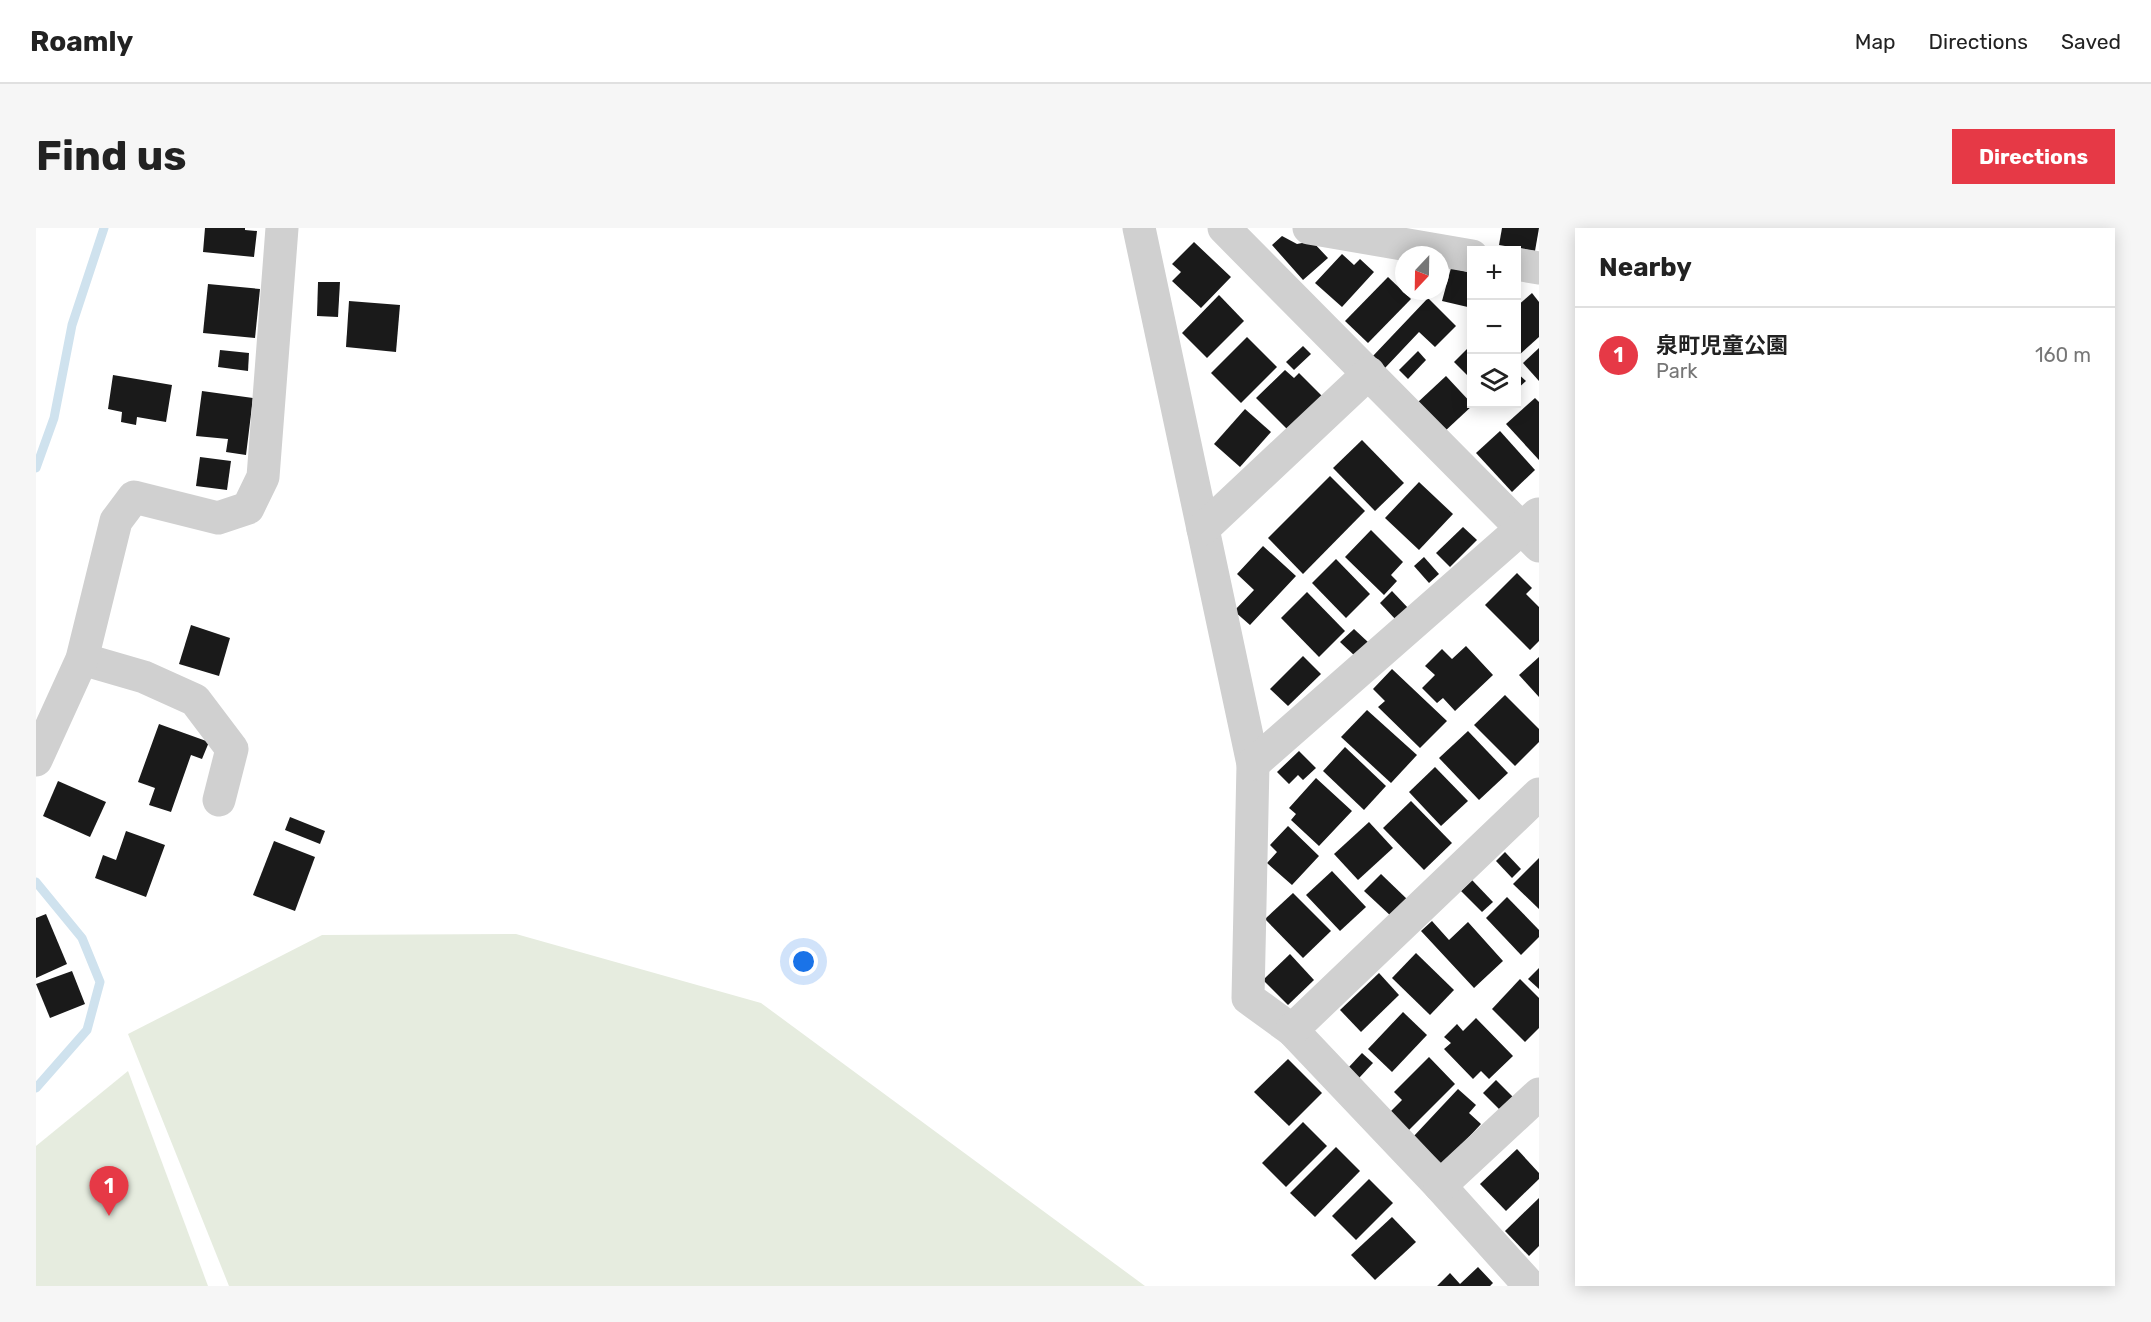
<!DOCTYPE html>
<meta charset="utf-8">
<style>
:root{--surface:#fff;--page:#f6f6f6;--text:#222;--muted:#767676;--line:#e0e0e0;--accent:#e63946}
body{margin:0;font-family:Rubik,"Noto Sans JP",sans-serif;background:var(--page);color:var(--text)}
.controls{position:absolute;right:18px;top:18px;display:grid;overflow:hidden;border-radius:0px;box-shadow:0 3px 15px #0003}
.controls button{width:54px;height:54px;display:grid;place-items:center;padding:0;border:0;border-bottom:2px solid var(--line);background:var(--surface);color:var(--text);font:30px sans-serif}
.compass{position:absolute;left:1359px;top:18px;width:54px;height:54px;border-radius:50%;background:var(--surface);box-shadow:0 3px 15px #0003;rotate:202deg}
.you{position:absolute;left:768px;top:734px;width:21px;height:21px;margin:-15px;border:4px solid #fff;border-radius:50%;background:#1a73e8;box-shadow:0 0 0 9px #1a73e833}
.badge{display:grid;place-items:center;width:39px;height:39px;border-radius:50%;background:var(--accent);color:#fff;font-size:20px;font-weight:700}
.pin{position:absolute;translate:-50% -50px;filter:drop-shadow(0 2px 3px #0008)}
.pin::after{content:'';position:absolute;top:32px;width:21px;height:18px;background:inherit;clip-path:polygon(0 0,100% 0,50% 100%)}
.list{margin:0;padding:0;list-style:none}
h2{display:flex;justify-content:space-between;align-items:center;height:78px;margin:0;padding:0 24px;font-size:26px}
h2 small{font-size:20px;font-weight:400;color:var(--muted)}
.list li{display:grid;grid-template-columns:39px 1fr auto;gap:18px;align-items:center;box-sizing:border-box;height:96px;padding:0 24px;border-top:2px solid var(--line)}
.list b{display:block;font-size:22px;white-space:nowrap}
.list p{margin:0;font-size:20px;white-space:nowrap;color:var(--muted)}
.list em{font-size:20px;font-style:normal;color:var(--muted)}
.icon{flex:none;width:33px;height:33px;fill:none;stroke:currentColor;stroke-width:2;stroke-linecap:round;stroke-linejoin:round}
.map{position:relative;flex:none;width:1503px;height:1058px;overflow:hidden;border-radius:0px}
header{display:flex;align-items:center;gap:36px;box-sizing:border-box;height:84px;padding:0 30px;background:var(--surface);border-bottom:2px solid var(--line)}
header strong{font-size:28px}
nav{display:flex;gap:33px;margin-inline-start:auto;font-size:21px}
.intro{display:flex;align-items:center;justify-content:space-between;box-sizing:border-box;height:144px;padding:0 36px}
h1{margin:0;font-size:42px}
.button{padding:15px 27px;border-radius:0px;background:var(--accent);color:#fff;font-size:21px;font-weight:700}
main{display:flex;gap:36px;padding:0 36px}
aside{flex:1;background:var(--surface);border-radius:0px;box-shadow:0 3px 15px #0003}
.map>svg:first-child{display:block}
</style>
<header>
<strong>Roamly</strong>
<nav><a>Map</a><a>Directions</a><a>Saved</a></nav>
</header>
<div class="intro"><h1>Find us</h1><a class="button">Directions</a></div>
<main>
<div class="map">
<svg width="1503" height="1058" viewBox="0 0 1503 1058">
<rect width="100%" height="100%" fill="#fff"/>
<g fill="#e6ecdf">
<path d="M 480,706 L 725,775 L 1109,1058 L 193,1058 L 92,806 L 286,707 Z"/>
<path d="M 92,843 L 172,1058 L 0,1058 L 0,918 Z"/>
</g>
<g fill="none" stroke-linecap="round" stroke-linejoin="round">
<g stroke="#cfe2ee" stroke-width="9">
<path d="M 0,240 L 18,190 L 36,97 L 68,0"/>
<path d="M 0,654 L 46,710 L 64,754 L 51,802 L 0,860"/>
</g>
</g>
<g fill="#1a1a1a">
<path d="M 169,0 L 209,0 L 209,2 L 221,3 L 218,29 L 167,24 Z"/>
<path d="M 1466,0 L 1503,0 L 1499,23 L 1463,17 Z"/>
<path d="M 1246,8 L 1261,16 L 1276,13 L 1292,30 L 1267,52 L 1236,17 Z"/>
<path d="M 1158,14 L 1195,49 L 1165,80 L 1136,53 L 1145,44 L 1136,36 Z"/>
<path d="M 1306,26 L 1318,37 L 1324,31 L 1338,44 L 1306,79 L 1279,55 Z"/>
<path d="M 1415,40 L 1436,45 L 1436,80 L 1406,73 Z"/>
<path d="M 1352,49 L 1375,71 L 1332,115 L 1309,93 Z"/>
<path d="M 282,54 L 304,54 L 302,89 L 281,88 Z"/>
<path d="M 172,56 L 224,61 L 219,110 L 167,105 Z"/>
<path d="M 1496,65 L 1503,74 L 1503,109 L 1482,128 L 1480,79 Z"/>
<path d="M 1183,67 L 1208,93 L 1171,130 L 1146,105 Z"/>
<path d="M 1392,70 L 1420,98 L 1399,119 L 1383,104 L 1349,140 L 1336,129 Z"/>
<path d="M 313,73 L 364,77 L 360,124 L 310,119 Z"/>
<path d="M 1211,109 L 1241,139 L 1205,175 L 1175,145 Z"/>
<path d="M 1267,118 L 1275,126 L 1258,142 L 1250,134 Z"/>
<path d="M 1433,119 L 1436,122 L 1436,152 L 1418,134 Z"/>
<path d="M 1503,120 L 1503,153 L 1487,135 Z"/>
<path d="M 184,122 L 213,125 L 212,143 L 182,139 Z"/>
<path d="M 1382,123 L 1390,132 L 1372,151 L 1363,142 Z"/>
<path d="M 1249,142 L 1258,150 L 1263,145 L 1289,171 L 1255,205 L 1220,170 Z"/>
<path d="M 1480,144 L 1490,153 L 1480,162 Z"/>
<path d="M 77,147 L 136,157 L 130,194 L 101,189 L 100,197 L 85,194 L 86,184 L 72,181 Z"/>
<path d="M 1410,148 L 1437,177 L 1408,204 L 1381,175 Z"/>
<path d="M 166,163 L 217,170 L 210,227 L 190,224 L 192,211 L 160,208 Z"/>
<path d="M 1499,170 L 1503,174 L 1503,232 L 1470,196 Z"/>
<path d="M 1209,181 L 1235,204 L 1204,239 L 1178,216 Z"/>
<path d="M 1464,203 L 1499,242 L 1476,264 L 1440,225 Z"/>
<path d="M 1326,212 L 1368,255 L 1339,283 L 1297,240 Z"/>
<path d="M 164,229 L 195,233 L 191,262 L 160,258 Z"/>
<path d="M 1294,248 L 1329,283 L 1267,346 L 1232,310 Z"/>
<path d="M 1383,254 L 1417,286 L 1383,322 L 1349,290 Z"/>
<path d="M 1427,299 L 1441,312 L 1414,339 L 1400,325 Z"/>
<path d="M 1335,302 L 1367,334 L 1355,347 L 1361,353 L 1348,367 L 1309,329 Z"/>
<path d="M 1227,318 L 1260,348 L 1214,397 L 1198,383 L 1218,362 L 1201,346 Z"/>
<path d="M 1388,329 L 1403,346 L 1393,355 L 1378,338 Z"/>
<path d="M 1300,331 L 1334,366 L 1310,390 L 1276,355 Z"/>
<path d="M 1481,345 L 1496,360 L 1490,366 L 1503,379 L 1503,413 L 1494,422 L 1449,377 Z"/>
<path d="M 1356,363 L 1373,381 L 1361,393 L 1344,375 Z"/>
<path d="M 1271,364 L 1309,403 L 1283,429 L 1245,390 Z"/>
<path d="M 155,397 L 194,410 L 183,448 L 143,436 Z"/>
<path d="M 1318,401 L 1333,415 L 1320,429 L 1304,414 Z"/>
<path d="M 1430,418 L 1457,447 L 1419,483 L 1407,470 L 1401,475 L 1386,460 L 1399,447 L 1389,438 L 1406,421 L 1416,431 Z"/>
<path d="M 1267,428 L 1285,446 L 1252,478 L 1234,461 Z"/>
<path d="M 1503,429 L 1503,469 L 1483,447 Z"/>
<path d="M 1356,441 L 1411,493 L 1384,520 L 1342,479 L 1349,473 L 1337,461 Z"/>
<path d="M 1469,467 L 1503,501 L 1503,514 L 1479,538 L 1438,497 Z"/>
<path d="M 1331,482 L 1381,527 L 1355,555 L 1305,509 Z"/>
<path d="M 123,496 L 173,514 L 166,531 L 155,527 L 135,584 L 113,577 L 119,560 L 102,554 Z"/>
<path d="M 1432,503 L 1472,545 L 1443,572 L 1403,530 Z"/>
<path d="M 1309,519 L 1350,558 L 1328,582 L 1287,543 Z"/>
<path d="M 1263,523 L 1280,540 L 1267,552 L 1262,547 L 1253,556 L 1241,544 Z"/>
<path d="M 1399,539 L 1432,573 L 1405,598 L 1373,564 Z"/>
<path d="M 1280,550 L 1316,583 L 1283,618 L 1255,592 L 1260,586 L 1253,580 Z"/>
<path d="M 22,553 L 70,574 L 54,609 L 7,588 Z"/>
<path d="M 1375,573 L 1416,615 L 1388,642 L 1347,600 Z"/>
<path d="M 254,589 L 289,603 L 284,616 L 249,602 Z"/>
<path d="M 1333,594 L 1357,620 L 1322,652 L 1298,626 Z"/>
<path d="M 1252,598 L 1283,628 L 1256,657 L 1231,635 L 1241,624 L 1234,617 Z"/>
<path d="M 90,603 L 129,617 L 110,669 L 59,650 L 67,627 L 80,632 Z"/>
<path d="M 238,613 L 279,629 L 259,683 L 217,667 Z"/>
<path d="M 1469,624 L 1485,641 L 1476,650 L 1460,633 Z"/>
<path d="M 1503,630 L 1503,681 L 1477,656 Z"/>
<path d="M 1296,643 L 1330,679 L 1304,703 L 1270,667 Z"/>
<path d="M 1345,646 L 1372,672 L 1356,689 L 1328,663 Z"/>
<path d="M 1436,652 L 1457,674 L 1446,684 L 1425,663 Z"/>
<path d="M 1257,665 L 1295,703 L 1267,730 L 1229,691 Z"/>
<path d="M 1471,669 L 1503,702 L 1503,709 L 1485,727 L 1450,690 Z"/>
<path d="M 10,686 L 31,736 L 0,750 L 0,690 Z"/>
<path d="M 1396,693 L 1413,712 L 1432,694 L 1467,733 L 1438,760 L 1385,703 Z"/>
<path d="M 1380,725 L 1418,762 L 1394,787 L 1356,750 Z"/>
<path d="M 1254,726 L 1278,752 L 1252,777 L 1227,752 Z"/>
<path d="M 1503,740 L 1503,761 L 1492,751 Z"/>
<path d="M 36,743 L 49,776 L 14,790 L 0,756 Z"/>
<path d="M 1343,745 L 1363,767 L 1325,804 L 1304,782 Z"/>
<path d="M 1484,751 L 1503,770 L 1503,800 L 1489,814 L 1456,781 Z"/>
<path d="M 1367,784 L 1391,807 L 1356,844 L 1332,821 Z"/>
<path d="M 1440,790 L 1477,828 L 1453,851 L 1445,843 L 1437,851 L 1408,821 L 1415,815 L 1408,809 L 1421,796 L 1427,803 Z"/>
<path d="M 1326,825 L 1337,835 L 1323,850 L 1312,840 Z"/>
<path d="M 1393,829 L 1419,856 L 1369,906 L 1351,887 L 1366,872 L 1358,864 Z"/>
<path d="M 1252,831 L 1286,865 L 1253,898 L 1218,864 Z"/>
<path d="M 1460,852 L 1480,872 L 1467,885 L 1447,865 Z"/>
<path d="M 1422,861 L 1440,877 L 1433,885 L 1445,896 L 1407,937 L 1377,909 Z"/>
<path d="M 1267,894 L 1291,918 L 1250,959 L 1226,935 Z"/>
<path d="M 1300,919 L 1324,943 L 1279,989 L 1254,965 Z"/>
<path d="M 1481,921 L 1503,945 L 1503,951 L 1470,983 L 1444,956 Z"/>
<path d="M 1333,951 L 1357,975 L 1320,1012 L 1296,988 Z"/>
<path d="M 1503,970 L 1503,1018 L 1493,1028 L 1469,1003 Z"/>
<path d="M 1356,989 L 1380,1014 L 1339,1052 L 1315,1027 Z"/>
<path d="M 1442,1039 L 1457,1055 L 1454,1058 L 1401,1058 L 1414,1045 L 1424,1056 Z"/>
</g>
<g fill="none" stroke-linecap="round" stroke-linejoin="round">
<g stroke="#d0d0d0" stroke-width="33">
<path d="M 1103,0 L 1217,536 L 1212,770 L 1256,802 L 1404,958 L 1494,1058"/>
<path d="M 1188,0 L 1503,318"/>
<path d="M 1273,0 L 1436,28"/>
<path d="M 1480,36 L 1503,40"/>
<path d="M 1167,301 L 1333,145"/>
<path d="M 46,431 L 108,449 L 159,472 L 196,521 L 183,572"/>
<path d="M 0,532 L 46,431 L 80,293 L 98,269 L 182,290 L 212,280 L 227,249 L 246,0"/>
<path d="M 1217,536 L 1502,286"/>
<path d="M 1256,802 L 1503,566"/>
<path d="M 1404,958 L 1503,866"/>
</g>
</g>
</svg>
<div class="controls">
<button>+</button>
<button>−</button>
<button><svg class="icon" aria-label="layers" viewBox="0 0 24 24"><path d="M12 4l9 5-9 5-9-5zM3 14l9 5 9-5"/></svg></button>
</div>
<svg class="compass" viewBox="-18 -18 36 36"><path d="M0-13l5 13h-10z" fill="#e53935"/><path d="M0 13l5-13h-10z" fill="#767676"/></svg>
<div class="you"></div>
<div class="pin badge" style="left:73px;top:988px">1</div>
</div>
<aside>
<h2>Nearby<small></small></h2>
<ul class="list">
<li><span class="badge">1</span><div><b>泉町児童公園</b><p>Park</p></div><em>160 m</em></li>
</ul>
</aside>
</main>
